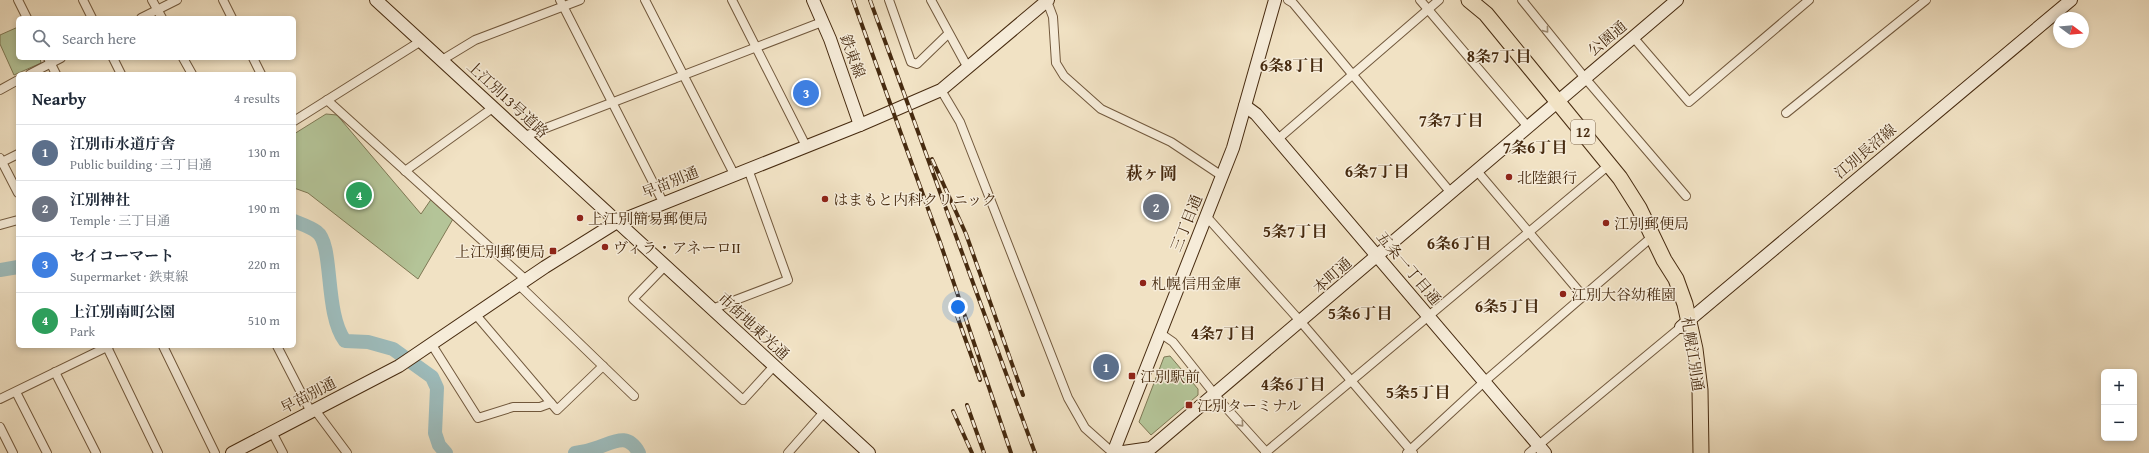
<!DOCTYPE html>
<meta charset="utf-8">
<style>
:root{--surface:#fff;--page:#f6f6f7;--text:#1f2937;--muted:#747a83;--line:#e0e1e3;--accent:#2563eb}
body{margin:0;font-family:"Gentium Book Plus","Noto Serif JP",serif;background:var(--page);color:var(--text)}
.controls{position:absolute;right:12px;bottom:12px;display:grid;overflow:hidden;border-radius:6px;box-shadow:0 2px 6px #0003}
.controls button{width:36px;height:36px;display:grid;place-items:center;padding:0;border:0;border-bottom:1px solid var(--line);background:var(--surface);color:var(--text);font:20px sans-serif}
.compass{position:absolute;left:2053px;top:12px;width:36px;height:36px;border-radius:50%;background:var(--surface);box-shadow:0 2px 6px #0003;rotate:106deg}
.you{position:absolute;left:958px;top:307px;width:14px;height:14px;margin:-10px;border:3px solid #fff;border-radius:50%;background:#1a73e8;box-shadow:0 0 0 6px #1a73e833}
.badge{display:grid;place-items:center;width:26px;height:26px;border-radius:50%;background:var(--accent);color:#fff;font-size:13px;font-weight:700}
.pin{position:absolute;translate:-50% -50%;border:2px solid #fff;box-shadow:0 1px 4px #0006}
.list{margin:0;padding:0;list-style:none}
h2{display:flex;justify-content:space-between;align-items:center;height:52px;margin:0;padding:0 16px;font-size:17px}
h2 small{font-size:13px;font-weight:400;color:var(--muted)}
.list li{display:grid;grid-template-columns:26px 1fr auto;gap:12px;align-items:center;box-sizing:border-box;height:56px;padding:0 16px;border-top:1px solid var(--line)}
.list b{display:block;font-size:15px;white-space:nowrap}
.list p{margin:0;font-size:13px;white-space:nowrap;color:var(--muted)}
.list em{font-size:13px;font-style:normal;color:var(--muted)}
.icon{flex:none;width:22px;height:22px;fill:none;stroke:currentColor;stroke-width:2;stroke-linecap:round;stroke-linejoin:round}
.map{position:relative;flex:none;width:2149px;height:453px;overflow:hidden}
.search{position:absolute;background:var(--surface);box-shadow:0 2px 6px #0003;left:16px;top:16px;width:280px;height:44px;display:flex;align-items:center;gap:10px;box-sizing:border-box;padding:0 14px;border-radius:6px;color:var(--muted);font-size:15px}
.panel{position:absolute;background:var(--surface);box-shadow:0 2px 6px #0003;left:16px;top:72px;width:280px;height:276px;border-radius:6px}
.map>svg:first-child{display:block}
</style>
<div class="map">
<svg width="2149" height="453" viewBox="0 0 2149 453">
<rect width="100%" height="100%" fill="#f1e2c4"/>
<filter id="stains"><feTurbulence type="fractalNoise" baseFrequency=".005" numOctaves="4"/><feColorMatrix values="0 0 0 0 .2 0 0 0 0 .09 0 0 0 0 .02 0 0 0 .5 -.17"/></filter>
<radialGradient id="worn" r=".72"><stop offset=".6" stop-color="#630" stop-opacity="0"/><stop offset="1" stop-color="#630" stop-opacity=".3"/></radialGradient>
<g fill="#b4c498" stroke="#7e7854">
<path d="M 18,27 L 18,58 L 40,58 L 41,63 L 14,75 L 0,44 L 0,35 Z"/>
<path d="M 326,114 L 337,115 L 421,214 L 432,198 L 453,219 L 418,279 L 308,193 L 294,188 L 294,134 Z"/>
<path d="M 1170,356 L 1198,389 L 1198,395 L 1151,435 L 1139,422 L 1164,357 Z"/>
</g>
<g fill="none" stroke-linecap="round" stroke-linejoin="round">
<g stroke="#9dbcbc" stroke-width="14">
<path d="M 294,221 C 301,224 311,227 317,232 C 334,244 324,313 345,341 L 368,342 L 393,349 L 432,377 L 437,388 L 435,433 L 439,445 L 446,453"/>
<path d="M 0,270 L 18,267"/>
<path d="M 575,453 C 583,452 591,450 599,447 C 616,441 628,433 639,453"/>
</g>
<defs>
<g id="street">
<path d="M 18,0 L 27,18"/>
<path d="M 83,0 L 92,18"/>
<path d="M 152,0 L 162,18"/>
<path d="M 223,0 L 232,18"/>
<path d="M 560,0 L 663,202"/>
<path d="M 645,0 L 734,174"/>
<path d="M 732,0 L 806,146"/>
<path d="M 889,0 L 911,62 L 917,64 L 948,34"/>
<path d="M 931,0 L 968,68"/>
<path d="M 1288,0 L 1293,3 L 1451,193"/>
<path d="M 1420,0 L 1528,127"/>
<path d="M 1522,0 L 1585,78 L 1686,196"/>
<path d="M 1047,1 L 1053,17 L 1056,63 L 1064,76 L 1101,109 L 1171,142 L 1222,176"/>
<path d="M 141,18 L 177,0"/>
<path d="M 1633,37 L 1689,102 L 1809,0"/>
<path d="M 48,58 L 56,74"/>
<path d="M 113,58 L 121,74"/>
<path d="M 183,58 L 192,74"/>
<path d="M 253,58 L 261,74"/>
<path d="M 442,60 L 475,40 L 580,0"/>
<path d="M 30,74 L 61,58"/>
<path d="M 0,90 L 18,80"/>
<path d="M 941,90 L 960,122 L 1068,398 L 1085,428 L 1113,453"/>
<path d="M 327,100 L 526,280"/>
<path d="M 1786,113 L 1926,0"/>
<path d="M 294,121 L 421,41"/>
<path d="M 525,136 L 822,22"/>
<path d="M 1278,139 L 1439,0"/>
<path d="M 0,158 L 18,193"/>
<path d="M 0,163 L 18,154"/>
<path d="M 405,171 L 494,107"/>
<path d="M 1477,171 L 1583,296"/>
<path d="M 1206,216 L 1301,322 L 1413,453"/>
<path d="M 0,225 L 18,220"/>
<path d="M 665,266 L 633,299 L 743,400 L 774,366"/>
<path d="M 519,285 L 634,396"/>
<path d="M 712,309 L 788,280 L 748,169"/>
<path d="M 476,315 L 557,410 L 603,366"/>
<path d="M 1160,333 L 1173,342 L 1220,401 L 1267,453"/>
<path d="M 432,345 L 478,418 L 513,407 L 540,407 L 551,403"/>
<path d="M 163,346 L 215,453"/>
<path d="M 277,346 L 311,412"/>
<path d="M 107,347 L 158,453"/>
<path d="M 55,372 L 96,453"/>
<path d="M 16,392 L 47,453"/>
<path d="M 0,399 L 109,346"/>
<path d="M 315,410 L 347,453"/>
<path d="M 0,427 L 13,453"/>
<path d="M 272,432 L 283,453"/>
<path d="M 788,453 L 824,412"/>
<path d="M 1265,453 L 1609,165"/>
<path d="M 1407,453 L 1485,381 L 1653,236"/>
<path d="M 1529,453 L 1681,327"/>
</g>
<g id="secondary">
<path d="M 376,0 L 869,453"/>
<path d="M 813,0 L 830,39 L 860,125"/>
<path d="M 1245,106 L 1256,114 L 1545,453"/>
<path d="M 1681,327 L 2071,0"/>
<path d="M 232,453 L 399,366 L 545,267 L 617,222 L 860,125 L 941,90 L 1048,0"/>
<path d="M 1113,453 L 1233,148 L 1275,0"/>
<path d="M 1116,453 L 1151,448 L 1677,0"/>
</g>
<path id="highway" d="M 1469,0 L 1486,14 L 1620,178 L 1639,208 L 1664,260 L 1676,279 L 1685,304 L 1695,349 L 1700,390 L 1701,453"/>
</defs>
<use href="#street" stroke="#72593d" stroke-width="10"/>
<use href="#secondary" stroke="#472b10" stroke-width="14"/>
<use href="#highway" stroke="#472b10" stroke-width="17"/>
<use href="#street" stroke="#f6ecd9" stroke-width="8"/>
<use href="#secondary" stroke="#f6ecd9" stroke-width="12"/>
<use href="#highway" stroke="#f1e2c4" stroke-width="15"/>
<defs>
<g id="rail">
<path d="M 853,0 L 940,242 L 1011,453"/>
<path d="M 870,0 L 1035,453"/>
<path d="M 932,159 L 966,234 L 1023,395"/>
<path d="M 956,313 L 980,380"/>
<path d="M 967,405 L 984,453"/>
<path d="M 953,411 L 972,453"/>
</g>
</defs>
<use href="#rail" stroke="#472b10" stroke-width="4"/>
<use href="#rail" stroke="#f6ecd9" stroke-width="2.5" stroke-dasharray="8" stroke-linecap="butt"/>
</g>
<defs><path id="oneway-chevron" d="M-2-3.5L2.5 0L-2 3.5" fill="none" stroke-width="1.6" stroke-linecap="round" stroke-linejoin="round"/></defs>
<g stroke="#9e8c74">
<use href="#oneway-chevron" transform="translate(1546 30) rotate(51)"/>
<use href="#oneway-chevron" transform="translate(1241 424) rotate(48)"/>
</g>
<g fill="#8f2418" stroke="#f6ecd9" stroke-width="1.5">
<circle cx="1509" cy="177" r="4"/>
<circle cx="825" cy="199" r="4"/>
<circle cx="580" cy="218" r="4"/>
<circle cx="1606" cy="223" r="4"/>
<circle cx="605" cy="247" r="4"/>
<rect x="549" y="247" width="8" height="8" rx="2"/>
<circle cx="1143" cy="283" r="4"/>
<circle cx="1563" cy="294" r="4"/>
<rect x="1128" y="372" width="8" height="8" rx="2"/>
<rect x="1185" y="401" width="8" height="8" rx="2"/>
</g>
<g text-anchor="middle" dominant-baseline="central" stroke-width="3" stroke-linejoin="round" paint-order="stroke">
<rect fill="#f6ecd9" stroke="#7c654c" stroke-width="1" x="1571" y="120" width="24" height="24" rx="3"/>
<g font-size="14" font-weight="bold" fill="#472b10">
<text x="1583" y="132">12</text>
</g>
<g font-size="15" fill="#472b10" stroke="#f6ecd9">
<text transform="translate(1607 38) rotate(-40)">公園通</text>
<text transform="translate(853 56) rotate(70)">鉄東線</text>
<text transform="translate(508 99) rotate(43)">上江別13号道路</text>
<text transform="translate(1865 151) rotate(-40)">江別長沼線</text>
<text transform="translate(670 182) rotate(-22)">早苗別通</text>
<text transform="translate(1186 223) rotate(-68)">三丁目通</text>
<text transform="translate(1409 268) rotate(50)">五条一丁目通</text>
<text transform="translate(1332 275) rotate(-41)">本町通</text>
<text transform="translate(754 326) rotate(43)">市街地東光通</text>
<text transform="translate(1693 354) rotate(81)">札幌江別通</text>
<text transform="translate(308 395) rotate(-27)">早苗別通</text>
</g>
<g font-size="15" fill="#472b10" stroke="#f6ecd9" text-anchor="start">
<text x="1517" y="177">北陸銀行</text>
<text x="833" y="199">はまもと内科クリニック</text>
<text x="588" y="218">上江別簡易郵便局</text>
<text x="1614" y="223">江別郵便局</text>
<text x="613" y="247">ヴィラ・アネーロⅡ</text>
<text x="545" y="251" text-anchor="end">上江別郵便局</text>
<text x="1151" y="283">札幌信用金庫</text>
<text x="1571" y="294">江別大谷幼稚園</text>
<text x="1140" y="376">江別駅前</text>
<text x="1197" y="405">江別ターミナル</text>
</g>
<g font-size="16" font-weight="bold" fill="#472b10" stroke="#f6ecd9">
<text x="1499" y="56">8条7丁目</text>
<text x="1292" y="65">6条8丁目</text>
<text x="1451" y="120">7条7丁目</text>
<text x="1535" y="147">7条6丁目</text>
<text x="1377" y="171">6条7丁目</text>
<text x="1295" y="231">5条7丁目</text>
<text x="1459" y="243">6条6丁目</text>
<text x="1507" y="306">6条5丁目</text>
<text x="1360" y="313">5条6丁目</text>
<text x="1223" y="333">4条7丁目</text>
<text x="1293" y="384">4条6丁目</text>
<text x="1418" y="392">5条5丁目</text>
</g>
<g font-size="17" font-weight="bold" fill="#472b10" stroke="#f6ecd9">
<text x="1151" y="172">萩ヶ岡</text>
</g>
</g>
<rect width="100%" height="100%" filter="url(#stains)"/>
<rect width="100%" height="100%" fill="url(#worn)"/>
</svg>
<div class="controls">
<button>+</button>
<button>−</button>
</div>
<svg class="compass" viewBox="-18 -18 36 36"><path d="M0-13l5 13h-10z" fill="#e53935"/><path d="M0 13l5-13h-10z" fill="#747a83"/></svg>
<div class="you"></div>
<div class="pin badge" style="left:1106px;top:367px;background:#5c6f8a">1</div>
<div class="pin badge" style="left:1156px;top:207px;background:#6b7280">2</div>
<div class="pin badge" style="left:806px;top:93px;background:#3f7fe0">3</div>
<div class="pin badge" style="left:359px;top:195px;background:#2e9e5b">4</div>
<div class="search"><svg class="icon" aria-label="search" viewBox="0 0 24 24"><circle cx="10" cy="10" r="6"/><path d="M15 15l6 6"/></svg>Search here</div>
<section class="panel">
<h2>Nearby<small>4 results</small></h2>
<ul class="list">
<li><span class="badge" style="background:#5c6f8a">1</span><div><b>江別市水道庁舎</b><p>Public building · 三丁目通</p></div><em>130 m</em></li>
<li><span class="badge" style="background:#6b7280">2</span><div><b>江別神社</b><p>Temple · 三丁目通</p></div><em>190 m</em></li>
<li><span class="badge" style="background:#3f7fe0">3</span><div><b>セイコーマート</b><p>Supermarket · 鉄東線</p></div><em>220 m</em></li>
<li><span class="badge" style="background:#2e9e5b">4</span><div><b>上江別南町公園</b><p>Park</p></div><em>510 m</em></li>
</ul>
</section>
</div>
